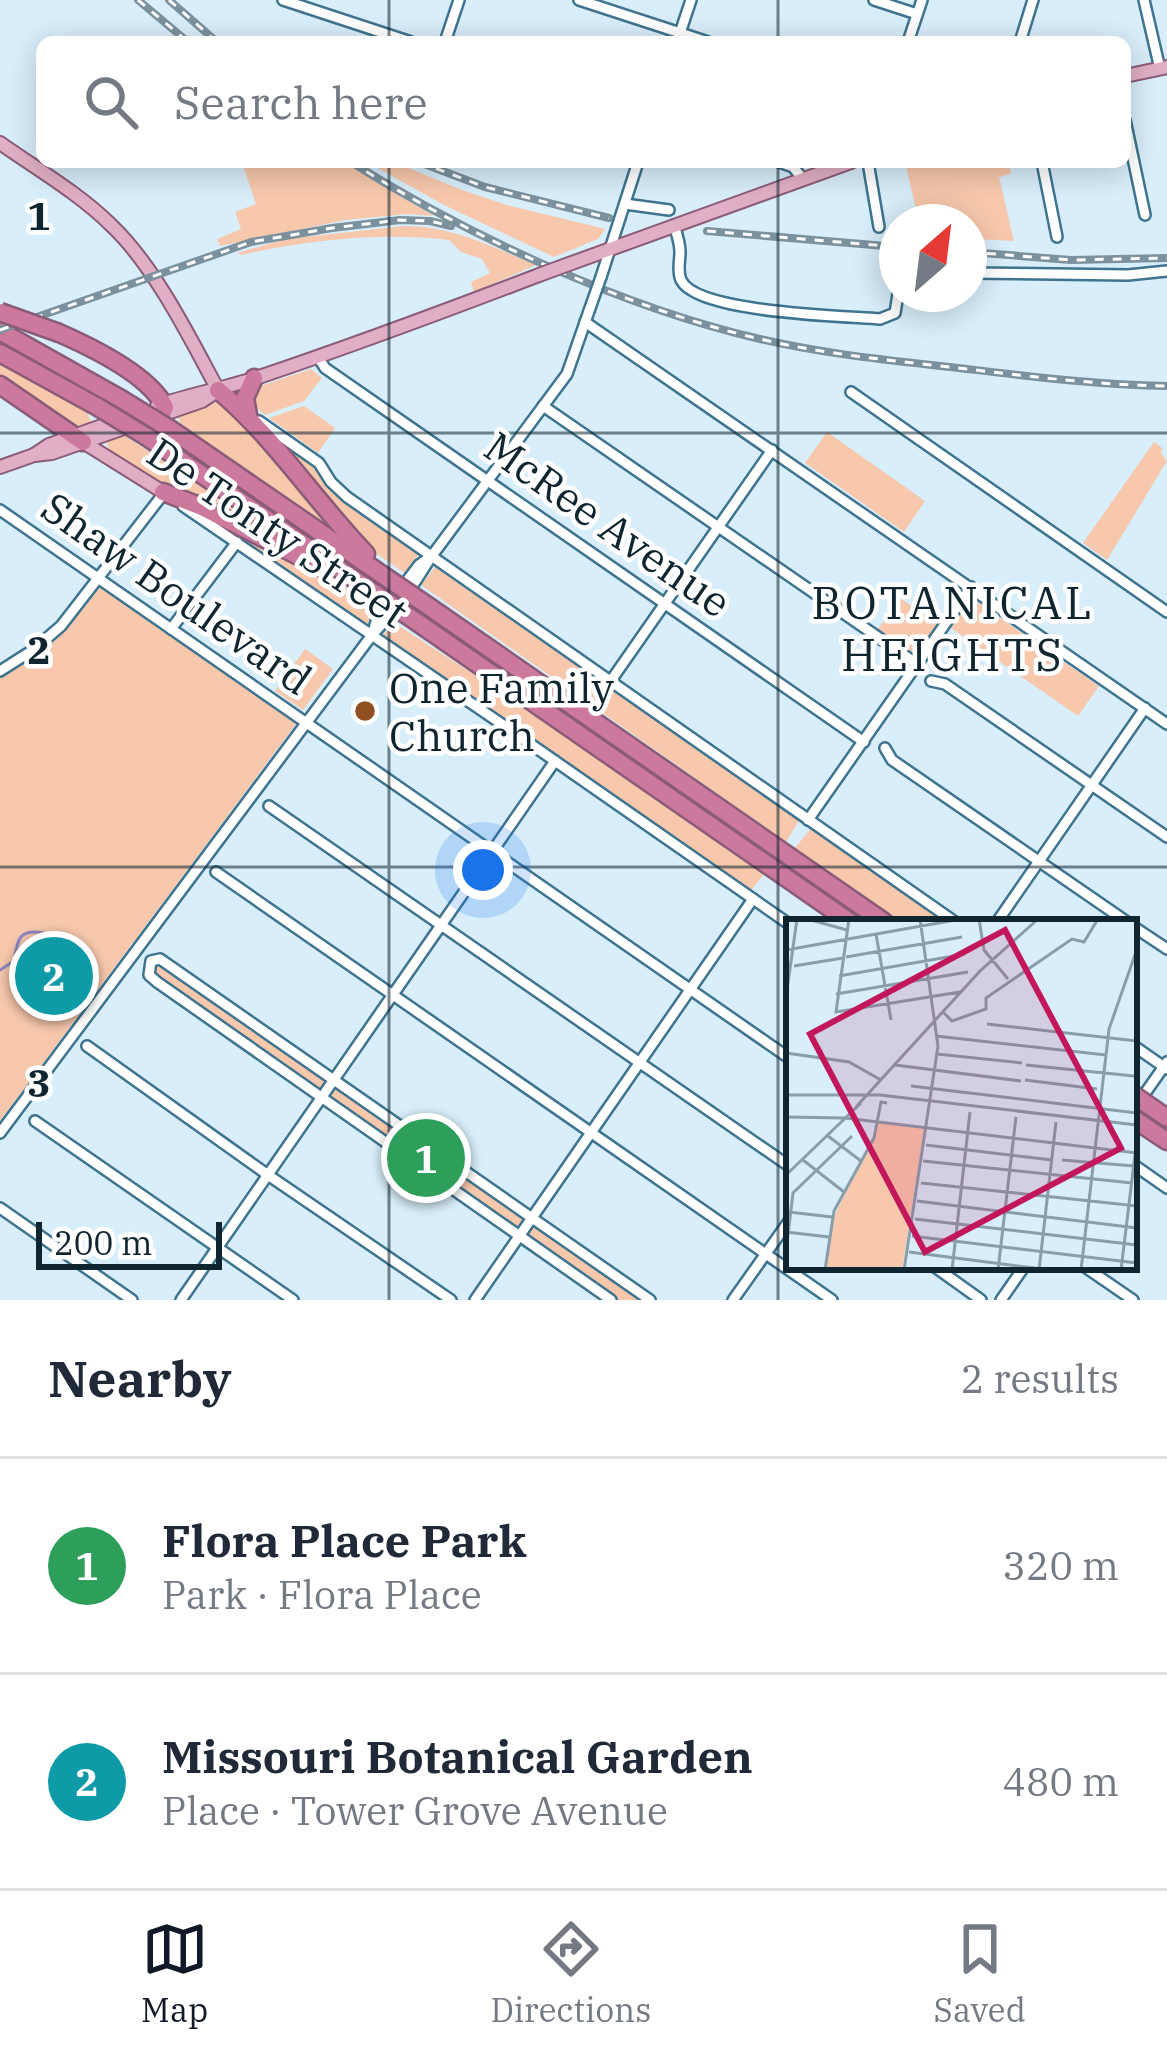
<!DOCTYPE html>
<meta charset="utf-8">
<style>
:root{--surface:#fff;--page:#f6f6f7;--text:#1f2937;--muted:#747a83;--line:#e0e1e3;--accent:#111827}
body{margin:0;font-family:"IBM Plex Serif",serif;background:var(--page);color:var(--text)}
.compass{position:absolute;left:879px;top:204px;width:108px;height:108px;border-radius:50%;background:var(--surface);box-shadow:0 6px 30px #0003;rotate:28deg}
.scale{position:absolute;left:36px;bottom:30px;width:186px;box-sizing:border-box;padding-left:12px;border:6px solid #0f2631;border-top:0;font-size:33px;line-height:42px;white-space:nowrap;color:#0f2631;-webkit-text-stroke:9px #fff;paint-order:stroke}
.you{position:absolute;left:483px;top:870px;width:42px;height:42px;margin:-30px;border:9px solid #fff;border-radius:50%;background:#1a73e8;box-shadow:0 0 0 18px #1a73e833}
.badge{display:grid;place-items:center;width:78px;height:78px;border-radius:50%;background:var(--accent);color:#fff;font-size:39px;font-weight:700}
.pin{position:absolute;translate:-50% -50%;border:6px solid #fff;box-shadow:0 3px 12px #0006}
.list{margin:0;padding:0;list-style:none}
h2{display:flex;justify-content:space-between;align-items:center;height:156px;margin:0;padding:0 48px;font-size:51px}
h2 small{font-size:39px;font-weight:400;color:var(--muted)}
.list li{display:grid;grid-template-columns:78px 1fr auto;gap:36px;align-items:center;box-sizing:border-box;height:216px;padding:0 48px;border-top:3px solid var(--line)}
.list b{display:block;font-size:45px;white-space:nowrap}
.list p{margin:0;font-size:39px;white-space:nowrap;color:var(--muted)}
.list em{font-size:39px;font-style:normal;color:var(--muted)}
.icon{flex:none;width:66px;height:66px;fill:none;stroke:currentColor;stroke-width:2;stroke-linecap:round;stroke-linejoin:round}
.map{position:relative;flex:none;width:1167px;height:1300px;overflow:hidden}
.search{position:absolute;background:var(--surface);box-shadow:0 6px 30px #0003;left:36px;right:36px;top:36px;height:132px;display:flex;align-items:center;gap:30px;box-sizing:border-box;padding:0 42px;border-radius:18px;color:var(--muted);font-size:45px}
.sheet{height:588px;background:var(--surface)}
nav{display:flex;justify-content:space-around;align-items:center;box-sizing:border-box;height:168px;border-top:3px solid var(--line);background:var(--surface);font-size:33px;color:var(--muted)}
nav a{display:grid;justify-items:center;gap:6px}
nav .on{color:var(--accent)}
.map>svg:first-child{display:block}
</style>
<div class="map">
<svg width="1167" height="1300" viewBox="0 0 1167 1300">
<rect width="100%" height="100%" fill="#d8eefa"/>
<g fill="#f7c8ac">
<path d="M 245,162 L 343,162 L 434,216 L 407,214 L 345,220 L 220,246 L 217,239 L 241,229 L 235,212 L 256,204 L 242,163 Z"/>
<path d="M 367,162 L 394,162 L 462,190 L 507,205 L 605,229 L 598,239 L 554,257 L 444,205 Z"/>
<path d="M 905,162 L 1009,162 L 1011,174 L 999,177 L 1014,241 L 973,239 L 969,222 L 919,222 Z"/>
<path d="M 404,226 C 453,226 492,247 536,265 L 474,292 L 471,282 L 490,273 L 482,259 L 461,252 L 449,240 C 381,232 308,240 241,255 L 237,253 L 286,239 Z"/>
<path d="M 0,364 L 87,412 L 92,424 L 77,428 L 0,380 Z"/>
<path d="M 311,369 L 322,378 L 304,401 L 265,415 L 253,405 L 251,397 L 258,387 Z"/>
<path d="M 220,402 L 241,420 L 288,476 L 340,531 L 338,532 L 181,424 L 176,414 L 211,403 Z"/>
<path d="M 304,406 L 335,428 L 318,453 L 269,418 Z"/>
<path d="M 827,432 L 925,501 L 904,532 L 805,463 Z"/>
<path d="M 122,434 L 287,544 L 286,546 L 125,463 L 111,453 L 105,440 Z"/>
<path d="M 272,434 L 315,465 L 337,497 L 419,554 L 405,573 L 368,548 Z"/>
<path d="M 1154,442 L 1162,448 L 1161,453 L 1167,461 L 1107,560 L 1083,543 Z"/>
<path d="M 191,507 L 325,574 L 378,611 L 366,625 Z"/>
<path d="M 435,567 L 800,819 L 786,842 L 421,585 Z"/>
<path d="M 101,585 L 296,724 L 0,1121 L 0,677 L 54,638 Z"/>
<path d="M 900,598 L 937,624 L 916,655 L 874,628 L 878,629 Z"/>
<path d="M 971,598 L 1099,686 L 1078,716 L 951,628 Z"/>
<path d="M 393,622 L 498,690 L 764,874 L 750,892 L 387,639 L 383,635 Z"/>
<path d="M 305,649 L 333,669 L 303,710 L 275,691 Z"/>
<path d="M 812,827 L 948,922 L 902,922 L 795,848 Z"/>
<path d="M 155,959 L 650,1300 L 611,1300 L 157,982 L 149,965 Z"/>
</g>
<g fill="none" stroke-linecap="round" stroke-linejoin="round">
<path stroke="#9185c5" stroke-width="3" d="M 0,970 L 14,961 C 18,941 17,928 44,933"/>
<defs>
<g id="minor">
<path d="M 283,0 L 411,42"/>
<path d="M 579,0 L 708,42"/>
<path d="M 874,0 L 917,14"/>
<path d="M 1144,0 L 1160,69"/>
<path d="M 445,42 L 459,0"/>
<path d="M 677,42 L 691,0"/>
<path d="M 908,42 L 922,0"/>
<path d="M 1020,42 L 1033,0"/>
<path d="M 1125,120 L 1145,215"/>
<path d="M 779,162 L 793,167 L 803,179"/>
<path d="M 868,162 L 879,227"/>
<path d="M 1042,162 L 1057,237"/>
<path d="M 625,204 L 669,210"/>
<path d="M 674,225 C 677,234 680,243 680,252 C 680,262 677,271 681,280 C 696,313 845,316 880,319 L 895,313 L 898,294"/>
<path d="M 969,273 L 1128,275 L 1167,271"/>
<path d="M 601,277 L 638,162"/>
<path d="M 585,322 L 1167,724"/>
<path d="M 318,357 L 325,368 L 864,742"/>
<path d="M 851,392 L 1167,612"/>
<path d="M 543,406 L 917,664"/>
<path d="M 259,421 L 319,463 L 331,482 L 347,497 L 955,922"/>
<path d="M 183,506 L 509,729 L 789,924"/>
<path d="M 0,510 L 789,1058"/>
<path d="M 400,590 L 419,565 L 429,558"/>
<path d="M 408,593 L 431,557 L 567,374 L 589,311"/>
<path d="M 171,629 L 237,542"/>
<path d="M 372,635 L 376,622 L 390,603"/>
<path d="M 0,671 L 33,650 L 61,626 L 164,493"/>
<path d="M 931,681 L 945,684 L 1167,837"/>
<path d="M 610,682 L 772,450"/>
<path d="M 885,748 L 892,760 L 1127,922"/>
<path d="M 269,806 L 789,1166"/>
<path d="M 808,820 L 971,587"/>
<path d="M 216,872 L 832,1300"/>
<path d="M 997,922 L 1145,708"/>
<path d="M 1134,927 L 1167,949"/>
<path d="M 87,1046 L 268,1175 L 451,1300"/>
<path d="M 1134,1046 L 1167,1069"/>
<path d="M 1134,1109 L 1167,1062"/>
<path d="M 35,1121 L 293,1300"/>
<path d="M 0,1133 L 372,635 L 398,607"/>
<path d="M 1134,1165 L 1167,1188"/>
<path d="M 0,1208 L 132,1300"/>
<path d="M 935,1267 L 981,1300"/>
<path d="M 1085,1267 L 1133,1300"/>
<path d="M 181,1300 L 555,761"/>
<path d="M 475,1300 L 753,899"/>
<path d="M 611,1300 L 157,982 L 149,975 L 151,961 L 160,959 L 650,1300"/>
<path d="M 733,1300 L 789,1221"/>
<path d="M 1001,1300 L 1024,1267"/>
</g>
<g id="major">
<path d="M 1125,76 L 1167,67"/>
<path d="M 0,143 C 37,169 80,194 112,226 C 155,267 190,338 218,390"/>
<path d="M 569,264 L 851,162"/>
<path d="M 157,406 C 190,394 223,389 256,378 C 351,346 445,311 539,275"/>
<path d="M 83,442 L 163,492"/>
<path d="M 34,455 L 49,445 L 121,419"/>
<path d="M 0,467 L 34,455 L 52,453 L 202,401 L 217,391"/>
</g>
<g id="highway">
<path d="M 0,331 L 121,399"/>
<path d="M 59,333 C 91,347 149,375 165,407 L 162,415"/>
<path d="M 0,353 L 98,407"/>
<path d="M 0,385 L 83,442"/>
<path d="M 218,390 C 274,437 315,501 366,554"/>
<path d="M 248,415 L 245,398 L 254,378"/>
<path d="M 170,429 L 381,574"/>
<path d="M 147,437 L 370,590"/>
<path d="M 163,492 L 202,507 L 324,569"/>
<path d="M 428,606 L 884,922"/>
<path d="M 417,622 L 850,922"/>
<path d="M 1148,1105 L 1167,1118"/>
<path d="M 1134,1119 L 1167,1141"/>
</g>
</defs>
<use href="#minor" stroke="#3e748f" stroke-width="14"/>
<use href="#major" stroke="#8a5c78" stroke-width="16"/>
<use href="#highway" stroke="#8a5c78" stroke-width="21"/>
<use href="#minor" stroke="#fff" stroke-width="9"/>
<use href="#major" stroke="#e1afc5" stroke-width="12"/>
<use href="#highway" stroke="#cd799e" stroke-width="16"/>
<defs>
<g id="rail">
<path d="M 138,0 L 188,42"/>
<path d="M 169,0 L 217,42"/>
<path d="M 351,162 C 468,236 625,308 760,339 C 828,355 898,361 967,369 C 1034,377 1100,385 1167,386"/>
<path d="M 419,162 L 485,187 L 609,218"/>
<path d="M 707,231 L 897,247"/>
<path d="M 969,252 L 1071,260 L 1167,258"/>
<path d="M 0,330 L 251,242 L 332,228 L 400,220 L 430,221 L 451,226"/>
</g>
</defs>
<use href="#rail" stroke="#7b919d" stroke-width="8"/>
<use href="#rail" stroke="#fff" stroke-width="3" stroke-dasharray="9" stroke-linecap="butt"/>
<defs>
<path id="minor-bridge" d="M 589,311 L 601,277"/>
<path id="major-bridge" d="M 539,275 L 569,264"/>
<g id="highway-bridge">
<path d="M 0,312 L 59,333"/>
<path d="M 121,399 L 170,429"/>
<path d="M 98,407 L 147,437"/>
<path d="M 381,574 L 428,606"/>
<path d="M 370,590 L 417,622"/>
<path d="M 1134,1095 L 1148,1105"/>
</g>
</defs>
<use href="#minor-bridge" stroke="#3e748f" stroke-width="14" stroke-linecap="butt"/>
<use href="#major-bridge" stroke="#8a5c78" stroke-width="16" stroke-linecap="butt"/>
<use href="#highway-bridge" stroke="#8a5c78" stroke-width="21" stroke-linecap="butt"/>
<use href="#minor-bridge" stroke="#fff" stroke-width="9"/>
<use href="#major-bridge" stroke="#e1afc5" stroke-width="12"/>
<use href="#highway-bridge" stroke="#cd799e" stroke-width="16"/>
</g>
<path fill="none" stroke="#0f2631" stroke-width="3" stroke-opacity="0.55" d="M 389,0 L 389,42M 778,0 L 778,42M 389,162 L 389,1300M 778,162 L 778,1300M 0,433 L 1167,433M 0,867 L 1167,867"/>
<circle fill="#914e1e" stroke="#fff" stroke-width="4.5" cx="365" cy="711" r="12"/>
<g text-anchor="middle" dominant-baseline="central" stroke-width="9" stroke-linejoin="round" paint-order="stroke">
<g font-size="42" fill="#0f2631" stroke="#fff">
<text transform="translate(608 524) rotate(35)">McRee Avenue</text>
<text transform="translate(278 532) rotate(34)">De Tonty Street</text>
<text transform="translate(177 593) rotate(35)">Shaw Boulevard</text>
</g>
<g font-size="42" fill="#0f2631" stroke="#fff" text-anchor="start">
<text x="389" y="687">One Family<tspan x="389" dy="48">Church</tspan></text>
</g>
<g font-size="45" letter-spacing="3" fill="#0f2631" stroke="#fff">
<text x="953" y="602">BOTANICAL<tspan x="953" dy="52">HEIGHTS</tspan></text>
</g>
</g>
<g transform="translate(786 919)">
<rect width="351" height="351" fill="#d8eefa"/>
<path d="M 93,204 L 138,210 L 116,351 L 39,351 L 46,302 Z" fill="#f7c8ac"/>
<path fill="none" stroke="#889eaa" stroke-width="3" d="M 63,0 L 50,93 L 174,73M 193,0 L 198,31 L 222,60M 25,1 L 61,11M 90,15 L 105,101M 0,31 L 175,0M 60,38 L 176,18M 8,47 L 57,39M 53,57 L 179,35M 50,75 L 182,53M 0,78 L 11,0M 157,93 L 166,102 L 200,90 L 200,79 L 286,20 L 298,23 L 312,0M 201,105 L 351,122M 150,117 L 320,136M 0,134 L 63,143 L 95,161M 151,135 L 236,144M 109,146 L 235,162M 240,146 L 348,157M 239,161 L 311,170M 125,167 L 351,194M 0,176 L 94,176 L 351,206M 70,188 L 194,52 L 252,0M 0,198 L 59,199M 59,199 L 351,234M 42,217 L 75,242M 140,226 L 266,241M 17,241 L 58,273M 276,241 L 348,247M 137,242 L 346,264M 0,256 L 75,184M 135,264 L 351,287M 131,282 L 351,309M 3,293 L 46,298M 129,300 L 351,326M 0,313 L 43,318M 126,317 L 351,344M 1,324 L 7,274 L 66,217M 123,333 L 264,351M 39,351 L 48,292 L 88,219 L 95,183 L 101,184M 118,351 L 152,127 L 134,0M 166,351 L 184,193M 212,351 L 230,198M 253,351 L 270,203M 295,351 L 323,110 L 351,30M 335,351 L 351,219"/>
<path fill="#c2185b" fill-opacity="0.15" stroke="#c2185b" stroke-width="6" d="M 219,11 L 335,229 L 139,333 L 24,115 Z"/>
<rect width="351" height="351" fill="none" stroke="#0f2631" stroke-width="6"/>
</g>
<g font-size="39" text-anchor="middle" font-weight="bold" fill="#0f2631" stroke="#fff" stroke-width="9" stroke-linejoin="round" paint-order="stroke">
<text x="39" y="230">1</text>
<text x="39" y="664">2</text>
<text x="39" y="1097">3</text>
</g>
</svg>
<svg class="compass" viewBox="-18 -18 36 36"><path d="M0-13l5 13h-10z" fill="#e53935"/><path d="M0 13l5-13h-10z" fill="#747a83"/></svg>
<div class="scale">200 m</div>
<div class="you"></div>
<div class="pin badge" style="left:426px;top:1158px;background:#2e9e5b">1</div>
<div class="pin badge" style="left:54px;top:976px;background:#0f9aa8">2</div>
<div class="search"><svg class="icon" aria-label="search" viewBox="0 0 24 24"><circle cx="10" cy="10" r="6"/><path d="M15 15l6 6"/></svg>Search here</div>
</div>
<section class="sheet">
<h2>Nearby<small>2 results</small></h2>
<ul class="list">
<li><span class="badge" style="background:#2e9e5b">1</span><div><b>Flora Place Park</b><p>Park · Flora Place</p></div><em>320 m</em></li>
<li><span class="badge" style="background:#0f9aa8">2</span><div><b>Missouri Botanical Garden</b><p>Place · Tower Grove Avenue</p></div><em>480 m</em></li>
</ul>
</section>
<nav>
<a class="on"><svg class="icon" aria-label="map" viewBox="0 0 24 24"><path d="M3 6l6-2 6 2 6-2v14l-6 2-6-2-6 2zM9 4v14M15 6v14"/></svg>Map</a>
<a><svg class="icon" aria-label="directions" viewBox="0 0 24 24"><path d="M12 3l9 9-9 9-9-9zM9 14v-3h6M13 9l2 2-2 2"/></svg>Directions</a>
<a><svg class="icon" aria-label="saved" viewBox="0 0 24 24"><path d="M7 4h10v16l-5-4-5 4z"/></svg>Saved</a>
</nav>
